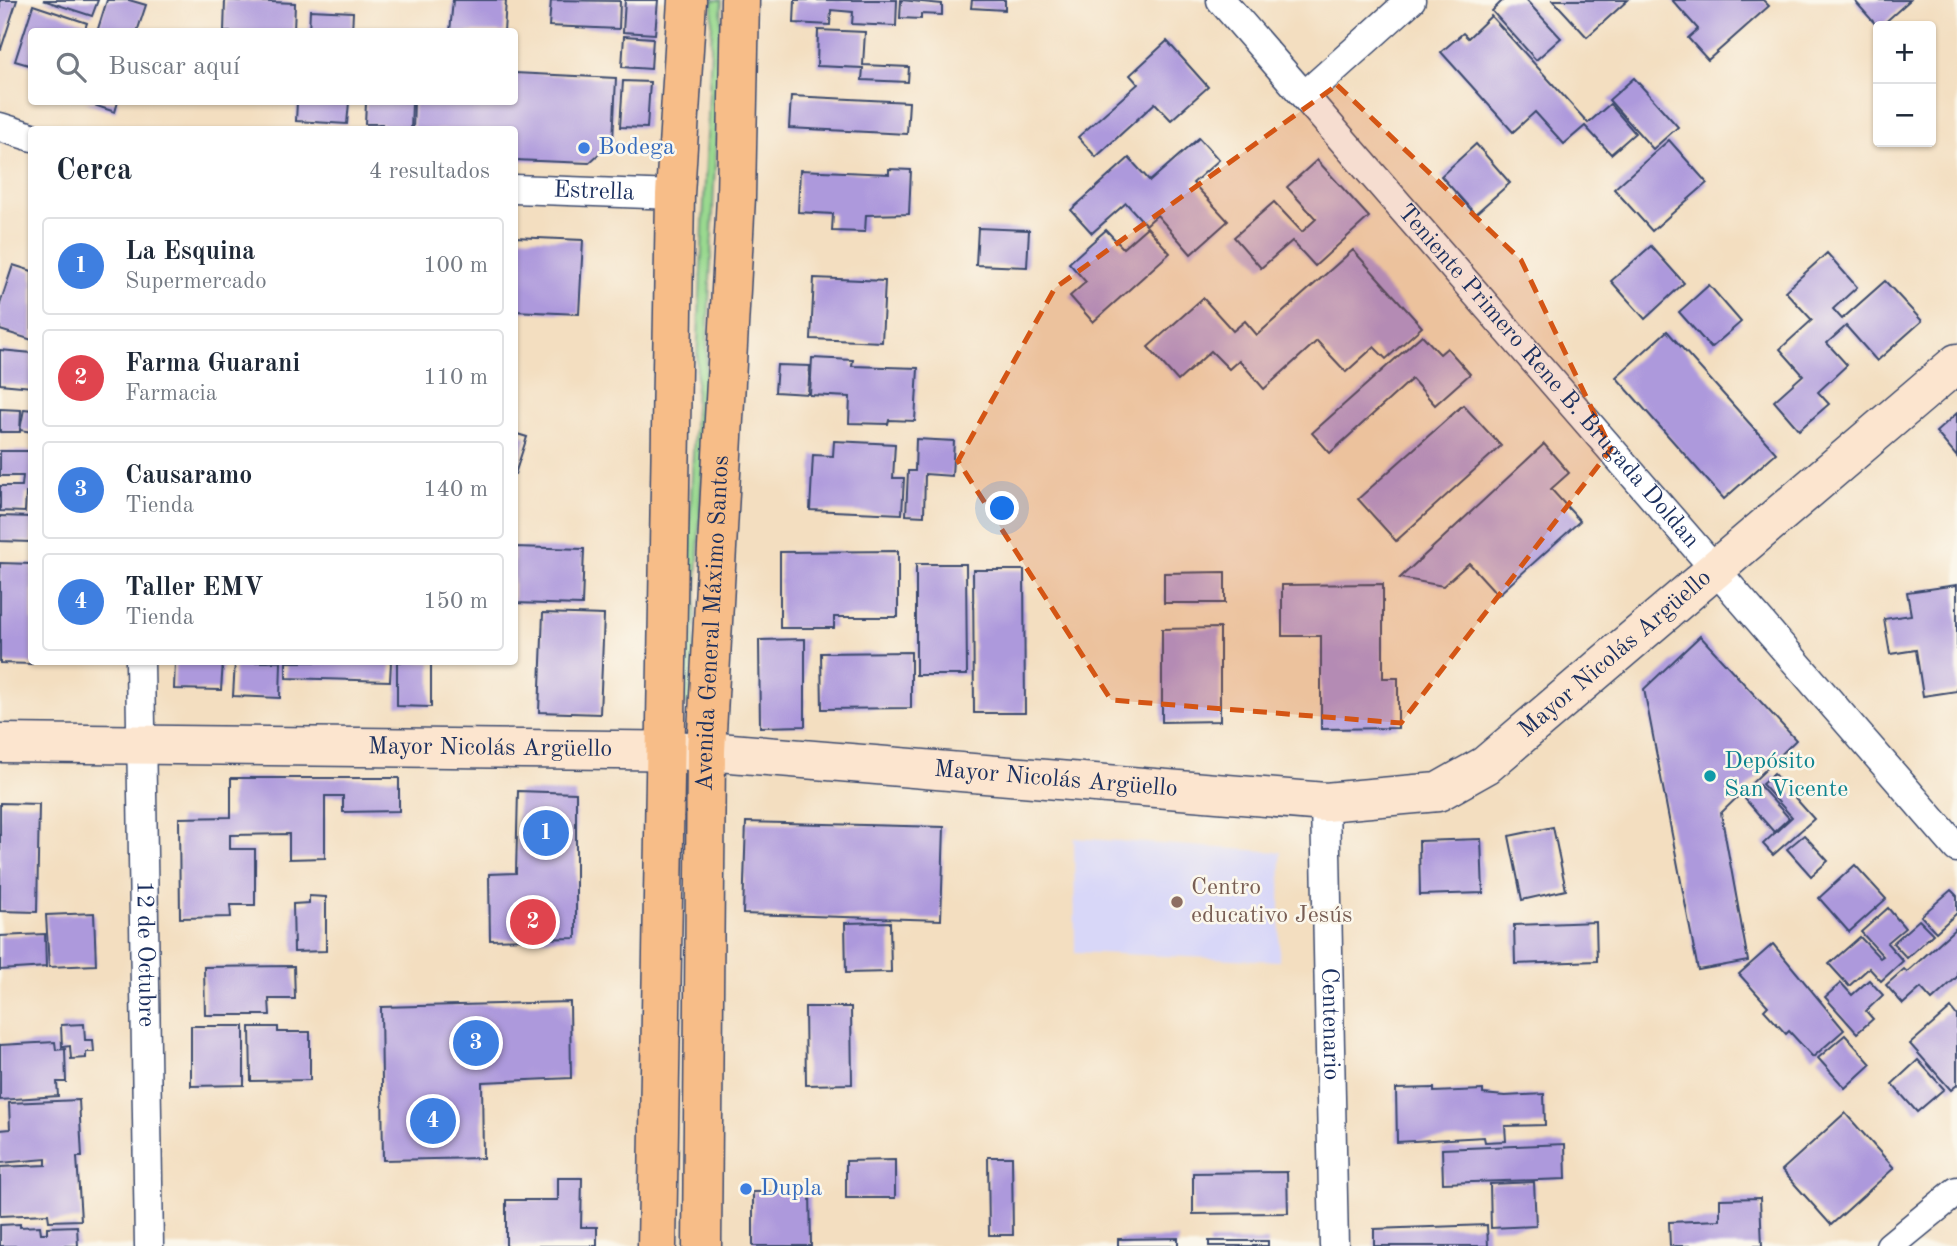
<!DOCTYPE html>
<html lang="es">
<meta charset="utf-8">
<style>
:root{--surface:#fff;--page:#f2f2f3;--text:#1f2937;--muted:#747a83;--line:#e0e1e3;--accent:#7c3aed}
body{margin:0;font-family:"Old Standard TT",serif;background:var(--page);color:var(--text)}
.controls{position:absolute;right:21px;top:21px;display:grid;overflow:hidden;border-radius:7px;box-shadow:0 2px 5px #0004}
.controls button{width:63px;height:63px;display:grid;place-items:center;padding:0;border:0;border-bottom:2px solid var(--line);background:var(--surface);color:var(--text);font:35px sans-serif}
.you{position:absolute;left:1003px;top:509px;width:24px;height:24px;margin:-18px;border:5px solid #fff;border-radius:50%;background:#1a73e8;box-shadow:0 0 0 10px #1a73e833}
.badge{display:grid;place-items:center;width:46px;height:46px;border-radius:50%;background:var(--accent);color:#fff;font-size:23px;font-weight:700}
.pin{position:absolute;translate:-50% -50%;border:4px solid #fff;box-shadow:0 2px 7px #0006}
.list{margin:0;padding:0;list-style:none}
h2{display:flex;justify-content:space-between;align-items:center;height:91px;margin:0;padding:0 28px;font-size:30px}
h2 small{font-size:23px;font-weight:400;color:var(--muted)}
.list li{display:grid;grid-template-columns:46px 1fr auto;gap:21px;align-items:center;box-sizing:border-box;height:98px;margin:0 14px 14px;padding:0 14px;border:2px solid var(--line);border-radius:7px}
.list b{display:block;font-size:26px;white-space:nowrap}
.list p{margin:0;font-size:23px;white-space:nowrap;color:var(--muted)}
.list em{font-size:23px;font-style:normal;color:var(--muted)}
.icon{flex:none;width:38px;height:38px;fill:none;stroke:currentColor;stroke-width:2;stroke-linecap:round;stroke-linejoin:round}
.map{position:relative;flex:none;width:1957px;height:1246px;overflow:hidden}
.search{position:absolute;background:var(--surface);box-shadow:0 2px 5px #0004;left:28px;top:28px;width:490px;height:77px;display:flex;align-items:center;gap:18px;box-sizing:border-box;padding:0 24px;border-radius:7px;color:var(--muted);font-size:26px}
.panel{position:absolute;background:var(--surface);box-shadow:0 2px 5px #0004;left:28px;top:126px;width:490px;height:539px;border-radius:7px}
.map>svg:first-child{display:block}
</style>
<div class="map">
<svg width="1957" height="1246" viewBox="0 0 1957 1246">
<rect width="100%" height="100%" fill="#fbf7ec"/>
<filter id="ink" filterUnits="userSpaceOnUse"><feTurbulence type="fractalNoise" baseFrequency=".0143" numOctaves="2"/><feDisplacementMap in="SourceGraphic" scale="14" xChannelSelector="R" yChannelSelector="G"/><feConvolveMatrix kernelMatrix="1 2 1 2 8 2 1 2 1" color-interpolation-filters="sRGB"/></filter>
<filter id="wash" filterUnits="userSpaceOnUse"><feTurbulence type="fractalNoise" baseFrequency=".00686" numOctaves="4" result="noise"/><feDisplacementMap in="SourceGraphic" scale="28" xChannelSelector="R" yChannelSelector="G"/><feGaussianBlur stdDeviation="1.57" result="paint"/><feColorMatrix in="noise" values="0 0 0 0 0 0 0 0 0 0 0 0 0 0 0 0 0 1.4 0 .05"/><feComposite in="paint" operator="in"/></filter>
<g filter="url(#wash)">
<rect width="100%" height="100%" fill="#f3dec0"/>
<path fill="#d8d7f8" d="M 1074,838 L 1281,852 L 1279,961 L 1075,952 Z"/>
<path fill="#9ad98f" stroke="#5a8476" stroke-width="2" d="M 713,0 L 722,0 L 692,702 L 686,705 L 682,701 Z"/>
<g id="blocks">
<g fill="#ad99dc">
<path d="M 0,0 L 17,0 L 1,49 L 0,49 Z"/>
<path d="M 43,0 L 98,0 L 92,16 Z"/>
<path d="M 107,0 L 129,0 L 146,5 L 137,32 L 97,32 Z"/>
<path d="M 225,0 L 295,3 L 294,32 L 224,32 Z"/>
<path d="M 453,0 L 506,0 L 504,32 L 450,32 Z"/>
<path d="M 551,0 L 620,1 L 619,29 L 549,26 Z"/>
<path d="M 625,0 L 658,0 L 655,34 L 623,32 Z"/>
<path d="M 795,0 L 897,0 L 896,26 L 852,24 L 853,12 L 831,10 L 830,25 L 794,23 Z"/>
<path d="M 901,0 L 942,4 L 942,15 L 921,14 L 921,19 L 900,18 Z"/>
<path d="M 972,0 L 1005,0 L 1005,10 L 971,8 Z"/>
<path d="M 1503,0 L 1526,0 L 1561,38 L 1536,60 L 1492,11 Z"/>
<path d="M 1553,0 L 1628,0 L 1587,37 Z"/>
<path d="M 1672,0 L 1763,0 L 1769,6 L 1708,60 L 1688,38 L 1698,29 Z"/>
<path d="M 1854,0 L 1910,0 L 1881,26 L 1877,26 Z"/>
<path d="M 33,5 L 87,23 L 84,32 L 32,32 L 32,66 L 15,61 Z"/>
<path d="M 310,10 L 353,12 L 352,32 L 309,32 Z"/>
<path d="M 1491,16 L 1588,123 L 1610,104 L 1635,133 L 1611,154 L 1585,126 L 1564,144 L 1535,112 L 1513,132 L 1441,52 L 1463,33 L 1468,38 Z"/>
<path d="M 818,30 L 865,32 L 863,65 L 909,67 L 908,82 L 862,80 L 863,68 L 817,66 Z"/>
<path d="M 624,36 L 653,38 L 651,69 L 622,67 Z"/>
<path d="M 1167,41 L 1208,87 L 1171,120 L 1155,103 L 1096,157 L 1078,137 L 1138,84 L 1130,75 Z"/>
<path d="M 514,73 L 616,78 L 613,141 L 589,163 L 514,160 L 514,130 L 413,130 L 414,102 L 514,102 Z"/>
<path d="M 1634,78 L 1678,127 L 1653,149 L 1609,100 Z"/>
<path d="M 623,81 L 650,82 L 647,128 L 620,127 Z"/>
<path d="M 791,96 L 909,102 L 907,134 L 789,128 Z"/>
<path d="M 85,102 L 118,102 L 115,112 Z"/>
<path d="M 297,102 L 349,102 L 347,124 L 296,121 Z"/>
<path d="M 382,102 L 412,102 L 411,130 L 381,130 L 382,124 L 365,124 L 366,103 Z"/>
<path d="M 1199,138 L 1219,160 L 1193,183 L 1228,221 L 1191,254 L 1157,215 L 1146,225 L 1126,203 L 1092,233 L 1071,210 L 1129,158 L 1150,181 Z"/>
<path d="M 1669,140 L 1707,183 L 1652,231 L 1614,189 Z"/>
<path d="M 1476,144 L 1510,183 L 1475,214 L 1441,176 Z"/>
<path d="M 1317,160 L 1369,217 L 1315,266 L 1292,241 L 1261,268 L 1234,237 L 1274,202 L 1302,232 L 1316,219 L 1287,187 Z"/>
<path d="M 889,169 L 911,170 L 909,214 L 866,215 L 865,232 L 832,231 L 833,214 L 798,212 L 800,170 L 889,174 Z"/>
<path d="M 1147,227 L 1170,253 L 1093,322 L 1070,296 L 1086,282 L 1069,263 L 1106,230 L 1123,248 Z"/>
<path d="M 978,228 L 1029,230 L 1027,267 L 976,265 Z"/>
<path d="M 514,237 L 583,240 L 579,314 L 514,311 Z"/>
<path d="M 1651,246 L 1684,283 L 1645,319 L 1611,281 Z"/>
<path d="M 1353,250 L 1422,327 L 1386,359 L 1374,347 L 1346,372 L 1317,341 L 1264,389 L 1239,360 L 1229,369 L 1211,351 L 1178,381 L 1148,347 L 1203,298 L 1233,331 L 1245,321 L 1257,335 Z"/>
<path d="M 1827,253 L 1857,287 L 1833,309 L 1842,319 L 1885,281 L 1922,321 L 1877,361 L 1846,326 L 1827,343 L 1847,365 L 1818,392 L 1829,404 L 1799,430 L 1774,401 L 1803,375 L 1780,349 L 1812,320 L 1785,291 Z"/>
<path d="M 13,265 L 32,271 L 32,340 L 0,330 L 0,304 Z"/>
<path d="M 814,278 L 885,281 L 882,342 L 811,339 Z"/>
<path d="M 1709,285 L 1741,322 L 1711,348 L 1679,312 Z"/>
<path d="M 1667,331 L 1776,453 L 1724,499 L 1616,377 Z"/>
<path d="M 1422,335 L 1440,354 L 1447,348 L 1470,374 L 1435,405 L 1412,379 L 1330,453 L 1312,433 Z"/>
<path d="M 0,350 L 32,353 L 32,387 L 0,384 Z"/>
<path d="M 812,358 L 853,360 L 852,366 L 918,368 L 915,421 L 889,420 L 888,424 L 849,423 L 850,397 L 810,395 Z"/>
<path d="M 777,365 L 810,366 L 808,394 L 775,392 Z"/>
<path d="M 1463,405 L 1501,446 L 1396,541 L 1358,499 Z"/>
<path d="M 0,409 L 21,410 L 20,432 L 0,432 Z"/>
<path d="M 24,409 L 32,410 L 32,432 L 20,430 Z"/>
<path d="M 1957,413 L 1957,457 L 1936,432 Z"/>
<path d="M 514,433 L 527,437 L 515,474 L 514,474 Z"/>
<path d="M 916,439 L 954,441 L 952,476 L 925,474 L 924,516 L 906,515 L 908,471 L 915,471 Z"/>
<path d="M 834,441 L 895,444 L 893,478 L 904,478 L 902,514 L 810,510 L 813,455 L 833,456 Z"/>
<path d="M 1544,444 L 1569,473 L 1551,489 L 1580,521 L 1498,595 L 1469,563 L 1443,586 L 1400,578 Z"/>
<path d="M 0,451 L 32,451 L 32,493 L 26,493 L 25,512 L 0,511 L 0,486 L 22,486 L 23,476 L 0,476 Z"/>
<path d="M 0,516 L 32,517 L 31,542 L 0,541 Z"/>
<path d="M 514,547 L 584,549 L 582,605 L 514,603 Z"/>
<path d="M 898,551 L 898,617 L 834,617 L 834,628 L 780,628 L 780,552 Z"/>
<path d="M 0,563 L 32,564 L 32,664 L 0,663 Z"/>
<path d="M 916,564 L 966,564 L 967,675 L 916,675 Z"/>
<path d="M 973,570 L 1024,570 L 1025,713 L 974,713 Z"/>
<path d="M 1225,572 L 1225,603 L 1164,603 L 1164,573 Z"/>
<path d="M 1383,584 L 1383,678 L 1398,678 L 1398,728 L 1321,729 L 1321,636 L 1282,636 L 1282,585 Z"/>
<path d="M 1957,585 L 1957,691 L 1923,696 L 1916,650 L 1890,654 L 1884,619 L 1911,615 L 1907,592 Z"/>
<path d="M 543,613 L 604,615 L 600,714 L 539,712 Z"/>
<path d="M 1220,628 L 1220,721 L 1162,722 L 1162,629 Z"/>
<path d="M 1700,636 L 1796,740 L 1721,813 L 1748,961 L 1698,970 L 1644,689 Z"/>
<path d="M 805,639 L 805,726 L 760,727 L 759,640 Z"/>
<path d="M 911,652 L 911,708 L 822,709 L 821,653 Z"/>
<path d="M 175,662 L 223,662 L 221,690 L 174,689 Z"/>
<path d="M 235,662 L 281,662 L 280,698 L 233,696 Z"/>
<path d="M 286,662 L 391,662 L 390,681 L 286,678 Z"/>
<path d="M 397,662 L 431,662 L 431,707 L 397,706 Z"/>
<path d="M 1774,774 L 1814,819 L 1773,855 L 1763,844 L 1792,817 L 1762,784 Z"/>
<path d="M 231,778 L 399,778 L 399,811 L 343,812 L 343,796 L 325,796 L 325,858 L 289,859 L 289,834 L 230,835 L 230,849 L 255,849 L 255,905 L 230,905 L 231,917 L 180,918 L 179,818 L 231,817 Z"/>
<path d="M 1759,785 L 1789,818 L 1774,832 L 1745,799 Z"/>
<path d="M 518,791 L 576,793 L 576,938 L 490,940 L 489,874 L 516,873 Z"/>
<path d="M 0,803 L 39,804 L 37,912 L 0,911 Z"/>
<path d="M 746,822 L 944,827 L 941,920 L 743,914 Z"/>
<path d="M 1553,827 L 1566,890 L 1522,900 L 1509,836 Z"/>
<path d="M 1804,835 L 1828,861 L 1811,876 L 1787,849 Z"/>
<path d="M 1481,839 L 1483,893 L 1420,895 L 1419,841 Z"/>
<path d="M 1855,865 L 1886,899 L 1849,932 L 1819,898 Z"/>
<path d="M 1951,890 L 1957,896 L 1957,913 L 1936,932 L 1921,916 Z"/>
<path d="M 309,896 L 326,897 L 326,951 L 294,952 L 293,904 L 309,903 Z"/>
<path d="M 1888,908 L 1905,928 L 1887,943 L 1903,961 L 1881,981 L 1869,968 L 1849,986 L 1829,964 L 1860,937 L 1880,958 L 1883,956 L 1861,932 Z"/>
<path d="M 94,913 L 96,965 L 49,967 L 46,915 Z"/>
<path d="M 1919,920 L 1933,934 L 1907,958 L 1893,943 Z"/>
<path d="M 890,922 L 891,972 L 846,973 L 845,923 Z"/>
<path d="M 1596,922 L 1597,961 L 1515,964 L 1514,925 Z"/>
<path d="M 1957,927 L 1957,977 L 1932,1000 L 1921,988 L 1903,1004 L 1886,985 L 1904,969 L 1907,972 Z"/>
<path d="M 45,934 L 46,967 L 0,970 L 0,936 Z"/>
<path d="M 1773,944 L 1844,1030 L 1813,1057 L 1789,1031 L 1786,1034 L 1764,1010 L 1768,1006 L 1739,974 Z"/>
<path d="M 294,966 L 295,999 L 269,999 L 270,1015 L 205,1015 L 204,967 Z"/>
<path d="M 1869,980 L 1883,995 L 1866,1011 L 1873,1019 L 1857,1033 L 1825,997 L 1841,983 L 1852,995 Z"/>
<path d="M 570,1002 L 571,1078 L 482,1082 L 483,1158 L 383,1160 L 381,1007 Z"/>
<path d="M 805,1007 L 851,1007 L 852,1084 L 806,1085 Z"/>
<path d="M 1951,1008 L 1957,1016 L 1957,1085 L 1951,1090 L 1910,1044 Z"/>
<path d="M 84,1024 L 85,1040 L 93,1040 L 94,1052 L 86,1052 L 86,1058 L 71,1059 L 70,1046 L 62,1047 L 61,1025 Z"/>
<path d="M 191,1026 L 244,1026 L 244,1085 L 191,1086 Z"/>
<path d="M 250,1027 L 278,1027 L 278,1032 L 310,1032 L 310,1080 L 251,1081 Z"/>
<path d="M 1845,1035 L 1871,1064 L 1845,1088 L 1818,1058 Z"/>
<path d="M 55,1042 L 56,1050 L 65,1049 L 66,1082 L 57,1082 L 58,1096 L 0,1100 L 0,1045 Z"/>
<path d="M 1918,1060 L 1944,1089 L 1917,1112 L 1892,1084 Z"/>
<path d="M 1434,1088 L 1434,1092 L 1483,1090 L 1483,1094 L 1505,1096 L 1544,1094 L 1545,1125 L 1505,1126 L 1506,1141 L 1485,1142 L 1484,1137 L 1397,1142 L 1396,1089 Z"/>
<path d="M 79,1100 L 82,1157 L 77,1157 L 81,1220 L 49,1221 L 48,1214 L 0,1216 L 0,1167 L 46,1165 L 46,1159 L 0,1163 L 0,1130 L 10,1129 L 9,1103 Z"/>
<path d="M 1845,1113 L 1894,1168 L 1831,1225 L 1782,1170 Z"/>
<path d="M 1565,1144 L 1566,1179 L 1443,1183 L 1442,1149 Z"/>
<path d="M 988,1157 L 1012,1157 L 1013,1235 L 989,1235 Z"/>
<path d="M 895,1160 L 895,1198 L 846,1198 L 846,1161 Z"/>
<path d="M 1287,1172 L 1288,1213 L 1193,1214 L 1193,1173 Z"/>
<path d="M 558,1178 L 582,1178 L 581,1227 L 597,1227 L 597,1246 L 506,1246 L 506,1200 L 558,1200 Z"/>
<path d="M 1534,1182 L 1536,1226 L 1491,1228 L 1490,1184 Z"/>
<path d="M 810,1191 L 811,1246 L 753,1246 L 753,1192 Z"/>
<path d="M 1760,1198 L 1762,1246 L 1670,1246 L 1669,1222 L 1720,1220 L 1720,1199 Z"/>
<path d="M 20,1224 L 20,1227 L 40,1226 L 41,1233 L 47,1233 L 47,1227 L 77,1226 L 78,1246 L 0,1246 L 0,1225 Z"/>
<path d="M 1487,1225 L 1488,1246 L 1374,1246 L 1374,1229 Z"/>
<path d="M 1178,1238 L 1178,1246 L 1118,1246 L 1118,1239 Z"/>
<rect x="1209" y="1241" width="59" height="5"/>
</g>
</g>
</g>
<g filter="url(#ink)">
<use href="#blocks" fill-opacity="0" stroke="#3b496d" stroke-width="2"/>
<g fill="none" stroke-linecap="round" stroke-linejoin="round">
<defs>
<g id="street">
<path id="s1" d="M 1221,0 L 1957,848"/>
<path d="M 1305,95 L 1411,0"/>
<path d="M 0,127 L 32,137"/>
<path id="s2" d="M 514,189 L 675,195"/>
<path id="s3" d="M 140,662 L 149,1246"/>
<path id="s4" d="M 1325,802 L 1334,1246"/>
<path d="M 1890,1246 L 1957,1191"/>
</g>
<g id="secondary">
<path id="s5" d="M 0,743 L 706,751 L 1325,802 L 1438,792 L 1486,765 L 1957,363"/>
</g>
<g id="primary">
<path d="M 657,1246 L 675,195 L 687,0"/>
<path id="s6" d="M 702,1246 L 706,751 L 736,197 L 740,0"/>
</g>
</defs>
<use href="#street" stroke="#3b496d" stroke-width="31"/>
<use href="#secondary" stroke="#3b496d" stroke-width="41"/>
<use href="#primary" stroke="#3b496d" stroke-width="41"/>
<use href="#street" stroke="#fff" stroke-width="28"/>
<use href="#secondary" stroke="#fce5cf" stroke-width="38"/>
<use href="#primary" stroke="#f7bd88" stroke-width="38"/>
</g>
</g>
<path fill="#d45514" fill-opacity="0.2" stroke="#d45514" stroke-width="5" stroke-dasharray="14 9" stroke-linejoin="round" d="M 1337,85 L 1521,260 L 1611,449 L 1401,723 L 1111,700 L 958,461 L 1055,288 Z"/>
<g fill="#3f7fe0" stroke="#fbf7ec" stroke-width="2.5">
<circle cx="584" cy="148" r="7"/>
<circle cx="746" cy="1189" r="7"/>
</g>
<circle fill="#0f9aa8" stroke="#fbf7ec" stroke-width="2.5" cx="1710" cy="776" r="7"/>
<circle fill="#8d6e63" stroke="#fbf7ec" stroke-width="2.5" cx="1177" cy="902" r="7"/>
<g text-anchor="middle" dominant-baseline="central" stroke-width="5" stroke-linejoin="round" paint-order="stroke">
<g font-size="24" fill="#366cbe" stroke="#fbf7ec" text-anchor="start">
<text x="598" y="148">Bodega</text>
<text x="760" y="1189">Dupla</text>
</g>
<g font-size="24" fill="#1b2f5e" stroke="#fbf7ec">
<text stroke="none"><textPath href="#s2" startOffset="80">Estrella</textPath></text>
<text stroke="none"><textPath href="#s1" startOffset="499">Teniente Primero Rene B. Brugada Doldan</textPath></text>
<text stroke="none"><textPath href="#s6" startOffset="623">Avenida General Máximo Santos</textPath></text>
<text stroke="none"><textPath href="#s5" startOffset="1666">Mayor Nicolás Argüello</textPath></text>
<text stroke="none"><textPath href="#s5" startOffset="490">Mayor Nicolás Argüello</textPath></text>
<text stroke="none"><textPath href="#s5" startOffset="1057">Mayor Nicolás Argüello</textPath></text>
<text stroke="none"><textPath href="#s3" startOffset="292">12 de Octubre</textPath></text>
<text stroke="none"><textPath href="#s4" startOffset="222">Centenario</textPath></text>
</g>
<g font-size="24" fill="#0d838f" stroke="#fbf7ec" text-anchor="start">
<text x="1724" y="762">Depósito<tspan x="1724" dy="28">San Vicente</tspan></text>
</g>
<g font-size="24" fill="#785e54" stroke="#fbf7ec" text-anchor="start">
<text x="1191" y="888">Centro<tspan x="1191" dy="28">educativo Jesús</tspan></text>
</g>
</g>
</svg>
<div class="controls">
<button>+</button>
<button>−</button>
</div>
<div class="you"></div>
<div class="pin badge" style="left:546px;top:833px;background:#3f7fe0">1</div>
<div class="pin badge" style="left:533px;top:922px;background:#e0444e">2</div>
<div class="pin badge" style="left:476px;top:1043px;background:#3f7fe0">3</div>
<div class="pin badge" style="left:433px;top:1121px;background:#3f7fe0">4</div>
<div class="search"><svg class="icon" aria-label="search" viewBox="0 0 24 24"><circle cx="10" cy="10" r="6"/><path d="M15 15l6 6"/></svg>Buscar aquí</div>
<section class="panel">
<h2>Cerca<small>4 resultados</small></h2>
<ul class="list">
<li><span class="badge" style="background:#3f7fe0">1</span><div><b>La Esquina</b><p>Supermercado</p></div><em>100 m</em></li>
<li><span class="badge" style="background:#e0444e">2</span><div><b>Farma Guarani</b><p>Farmacia</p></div><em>110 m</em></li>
<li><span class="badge" style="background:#3f7fe0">3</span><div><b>Causaramo</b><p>Tienda</p></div><em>140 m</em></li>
<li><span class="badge" style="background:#3f7fe0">4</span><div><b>Taller EMV</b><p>Tienda</p></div><em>150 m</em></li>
</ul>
</section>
</div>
